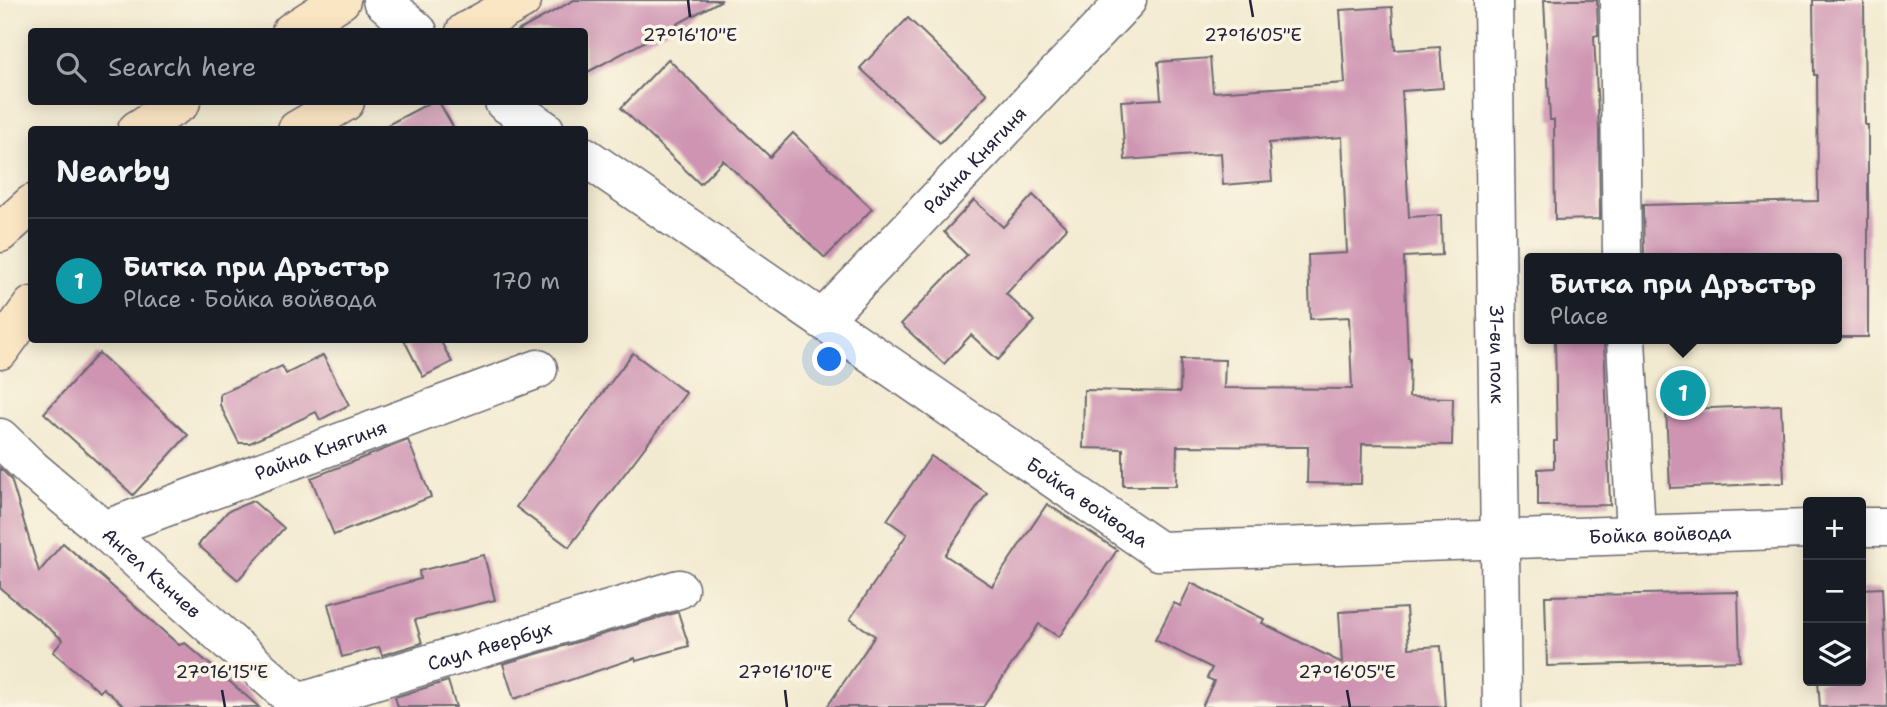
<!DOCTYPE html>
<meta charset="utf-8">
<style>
:root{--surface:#171b24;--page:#20242c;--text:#f1f3f6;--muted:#9ea1a6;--line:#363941;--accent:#ea580c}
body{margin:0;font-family:"Shantell Sans",sans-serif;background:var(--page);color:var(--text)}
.controls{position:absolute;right:21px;bottom:21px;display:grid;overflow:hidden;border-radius:7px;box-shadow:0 4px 18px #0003}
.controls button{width:63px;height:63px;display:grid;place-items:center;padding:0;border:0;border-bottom:2px solid var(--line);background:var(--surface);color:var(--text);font:35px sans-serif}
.you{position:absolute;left:830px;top:360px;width:24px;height:24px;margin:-18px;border:5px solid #fff;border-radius:50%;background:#1a73e8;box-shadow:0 0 0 10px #1a73e833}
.badge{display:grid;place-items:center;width:46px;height:46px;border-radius:50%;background:var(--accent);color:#fff;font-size:23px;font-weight:700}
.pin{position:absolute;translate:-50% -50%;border:4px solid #fff;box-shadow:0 2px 7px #0006}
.popup{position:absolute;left:1524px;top:253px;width:318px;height:91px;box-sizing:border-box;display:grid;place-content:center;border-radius:7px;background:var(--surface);filter:drop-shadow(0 2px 5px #0005);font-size:23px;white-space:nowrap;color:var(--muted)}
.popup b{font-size:26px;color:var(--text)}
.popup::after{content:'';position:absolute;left:50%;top:100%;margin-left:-14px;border:14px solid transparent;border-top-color:var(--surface)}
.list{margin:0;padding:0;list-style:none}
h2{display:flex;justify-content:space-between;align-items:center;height:91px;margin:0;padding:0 28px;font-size:30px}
h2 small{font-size:23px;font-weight:400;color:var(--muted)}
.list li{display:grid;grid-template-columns:46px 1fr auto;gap:21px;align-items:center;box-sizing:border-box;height:126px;padding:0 28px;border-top:2px solid var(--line)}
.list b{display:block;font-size:26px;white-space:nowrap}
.list p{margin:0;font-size:23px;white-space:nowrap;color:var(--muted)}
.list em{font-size:23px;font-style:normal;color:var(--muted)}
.icon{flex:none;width:38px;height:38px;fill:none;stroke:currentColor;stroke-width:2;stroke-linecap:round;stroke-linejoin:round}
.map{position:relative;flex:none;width:1887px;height:707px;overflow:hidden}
.search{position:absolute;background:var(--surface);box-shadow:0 4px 18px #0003;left:28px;top:28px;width:560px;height:77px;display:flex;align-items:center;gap:18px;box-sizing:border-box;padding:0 24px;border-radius:7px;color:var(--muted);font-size:26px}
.panel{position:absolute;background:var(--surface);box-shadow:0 4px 18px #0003;left:28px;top:126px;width:560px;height:217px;border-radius:7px}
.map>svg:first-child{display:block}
</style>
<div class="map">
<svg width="1887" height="707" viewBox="0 0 1887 707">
<rect width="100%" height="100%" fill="#fcf5e5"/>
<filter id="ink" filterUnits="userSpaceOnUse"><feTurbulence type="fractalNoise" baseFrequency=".0143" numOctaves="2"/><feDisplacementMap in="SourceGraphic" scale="14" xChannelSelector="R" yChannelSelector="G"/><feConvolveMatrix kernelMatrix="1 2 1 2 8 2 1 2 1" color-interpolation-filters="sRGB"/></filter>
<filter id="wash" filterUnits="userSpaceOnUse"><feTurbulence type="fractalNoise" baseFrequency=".00686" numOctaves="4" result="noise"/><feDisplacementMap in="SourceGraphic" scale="28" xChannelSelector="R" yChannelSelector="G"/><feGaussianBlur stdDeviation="1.57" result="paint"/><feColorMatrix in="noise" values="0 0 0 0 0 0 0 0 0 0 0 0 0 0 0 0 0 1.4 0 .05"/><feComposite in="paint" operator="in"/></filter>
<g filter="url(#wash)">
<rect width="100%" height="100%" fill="#f2ead0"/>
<g id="blocks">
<g fill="#ce94b2">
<path d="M 574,0 L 722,0 L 584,74 L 584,32 L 516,32 Z"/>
<path d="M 1544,0 L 1597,0 L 1598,35 L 1594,36 L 1599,131 L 1600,219 L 1555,220 L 1554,120 L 1550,120 Z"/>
<path d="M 1813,0 L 1864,0 L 1865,125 L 1868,125 L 1868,337 L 1837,337 L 1837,258 L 1644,258 L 1643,205 L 1818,201 L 1817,75 L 1814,75 Z"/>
<path d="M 1392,7 L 1395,50 L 1440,47 L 1443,88 L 1402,91 L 1409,217 L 1441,215 L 1442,255 L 1404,257 L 1408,358 L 1410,358 L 1409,397 L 1453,398 L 1452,445 L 1362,444 L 1361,484 L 1307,483 L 1308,447 L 1177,446 L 1176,486 L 1123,486 L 1123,449 L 1083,448 L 1084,390 L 1180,392 L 1181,359 L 1225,360 L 1224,388 L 1352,389 L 1349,317 L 1310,319 L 1308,255 L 1347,253 L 1342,137 L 1269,143 L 1272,181 L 1223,185 L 1221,153 L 1125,160 L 1121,101 L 1161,99 L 1158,62 L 1210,58 L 1213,92 L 1345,83 L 1340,10 Z"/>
<path d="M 908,18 L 987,94 L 940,143 L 860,68 Z"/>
<path d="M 668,59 L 770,157 L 793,133 L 872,209 L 825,258 L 723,160 L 700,184 L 621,108 Z"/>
<path d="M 431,102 L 439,102 L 455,130 L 378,130 Z"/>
<path d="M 1033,195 L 1067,228 L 1006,294 L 1035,321 L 998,360 L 971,335 L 944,364 L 901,324 L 967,255 L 944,232 L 974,200 L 1003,227 Z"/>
<path d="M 1555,339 L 1604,339 L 1610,505 L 1538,506 L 1538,469 L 1554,468 L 1554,441 L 1557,441 Z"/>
<path d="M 404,340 L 440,340 L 452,362 L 423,377 Z"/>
<path d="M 99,353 L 188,435 L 133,495 L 44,413 Z"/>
<path d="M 633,353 L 686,393 L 569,547 L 516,507 Z"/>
<path d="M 323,355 L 349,405 L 320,420 L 316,412 L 250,443 L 239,443 L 220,405 L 220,394 L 282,366 L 286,374 Z"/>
<path d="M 1781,405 L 1784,483 L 1670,488 L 1666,410 Z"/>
<path d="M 408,440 L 431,497 L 334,535 L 311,478 Z"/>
<path d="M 931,456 L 987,493 L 945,555 L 992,586 L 1047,504 L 1117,550 L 1059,637 L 1039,624 L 983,707 L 827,707 L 875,636 L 850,619 L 907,534 L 887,520 Z"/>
<path d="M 0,468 L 11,479 L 39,572 L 63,543 L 179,645 L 185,643 L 259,707 L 125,707 L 103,688 L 100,692 L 53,652 L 63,640 L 0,588 Z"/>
<path d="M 253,501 L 284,528 L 238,580 L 198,545 L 228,511 Z"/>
<path d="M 484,555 L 495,600 L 415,620 L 422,643 L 382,655 L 379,647 L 342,657 L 328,604 L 420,579 L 419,571 Z"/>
<path d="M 1191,583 L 1264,619 L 1262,623 L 1342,663 L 1339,612 L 1406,608 L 1409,648 L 1441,646 L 1445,707 L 1202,707 L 1214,681 L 1207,678 L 1212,668 L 1155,640 L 1174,603 L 1180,606 Z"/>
<path d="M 1882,588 L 1887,707 L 1820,707 L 1818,681 L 1861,681 L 1861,589 Z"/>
<path d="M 1738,592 L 1740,661 L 1547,666 L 1545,596 Z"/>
<path d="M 678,612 L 689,646 L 636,661 L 635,658 L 514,699 L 503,664 Z"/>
<path d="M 448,681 L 456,707 L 398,707 L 395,697 Z"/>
</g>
</g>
</g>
<g filter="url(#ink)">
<use href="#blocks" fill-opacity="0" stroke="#6b686f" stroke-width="2"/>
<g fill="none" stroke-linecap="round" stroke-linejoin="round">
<defs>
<g id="street">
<path d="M 382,0 L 418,32"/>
<path id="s1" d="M 1493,0 L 1502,707"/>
<path d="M 1619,0 L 1622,258"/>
<path d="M 504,102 L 545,130"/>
<path id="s2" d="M 584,156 L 1159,551 L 1808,529"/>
<path id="s3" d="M 823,319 L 1127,0"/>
<path d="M 1626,339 L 1636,534"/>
<path id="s4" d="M 0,438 L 32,469 L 104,530 L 302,707"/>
<path d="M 1861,527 L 1887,527"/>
<path id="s5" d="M 104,530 L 538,369"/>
<path id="s6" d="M 298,703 L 679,589"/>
</g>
<g id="secondary">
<path d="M 291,32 L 341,0"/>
<path d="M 465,32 L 522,0"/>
<path d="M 137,130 L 181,102"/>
<path d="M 297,130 L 345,102"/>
<path d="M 0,233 L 32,204"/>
<path d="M 0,350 L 32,306"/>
</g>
</defs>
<use href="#street" stroke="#6b686f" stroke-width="41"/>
<use href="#secondary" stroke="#6b686f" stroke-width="41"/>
<use href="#street" stroke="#fff" stroke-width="38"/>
<use href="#secondary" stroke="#fbe6c4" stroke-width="38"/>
</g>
</g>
<path fill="none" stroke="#22223b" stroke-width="2.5" d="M 688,0 L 690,17M 1250,0 L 1253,17M 222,690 L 225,707M 785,690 L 787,707M 1347,690 L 1350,707"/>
<g text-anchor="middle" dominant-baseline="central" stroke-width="7" stroke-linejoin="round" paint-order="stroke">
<g font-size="19" fill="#22223b" stroke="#fcf5e5">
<text stroke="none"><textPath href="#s3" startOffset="220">Райна Княгиня</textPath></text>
<text stroke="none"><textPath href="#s1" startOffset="354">31-ви полк</textPath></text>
<text stroke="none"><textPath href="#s5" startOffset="231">Райна Княгиня</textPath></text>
<text stroke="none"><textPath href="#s2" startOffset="611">Бойка войвода</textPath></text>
<text stroke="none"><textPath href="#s2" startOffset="1199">Бойка войвода</textPath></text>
<text stroke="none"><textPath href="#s4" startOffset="203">Ангел Кънчев</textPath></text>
<text stroke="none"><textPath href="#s6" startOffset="200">Саул Авербух</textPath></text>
</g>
</g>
<g font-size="18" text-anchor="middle" fill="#22223b" stroke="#fcf5e5" stroke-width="7" stroke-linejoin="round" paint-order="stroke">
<text x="690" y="41">27°16'10"E</text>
<text x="1253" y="41">27°16'05"E</text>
<text x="222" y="678">27°16'15"E</text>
<text x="785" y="678">27°16'10"E</text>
<text x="1347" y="678">27°16'05"E</text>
</g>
</svg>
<div class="controls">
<button>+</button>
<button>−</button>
<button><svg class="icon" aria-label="layers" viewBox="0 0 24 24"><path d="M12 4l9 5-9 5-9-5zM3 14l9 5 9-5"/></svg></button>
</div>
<div class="you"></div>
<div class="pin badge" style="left:1683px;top:393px;background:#0f9aa8">1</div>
<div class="popup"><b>Битка при Дръстър</b>Place</div>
<div class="search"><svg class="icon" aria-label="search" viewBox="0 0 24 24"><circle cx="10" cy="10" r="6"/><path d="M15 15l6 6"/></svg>Search here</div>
<section class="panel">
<h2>Nearby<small></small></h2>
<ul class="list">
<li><span class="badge" style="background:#0f9aa8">1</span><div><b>Битка при Дръстър</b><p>Place · Бойка войвода</p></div><em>170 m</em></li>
</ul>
</section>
</div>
